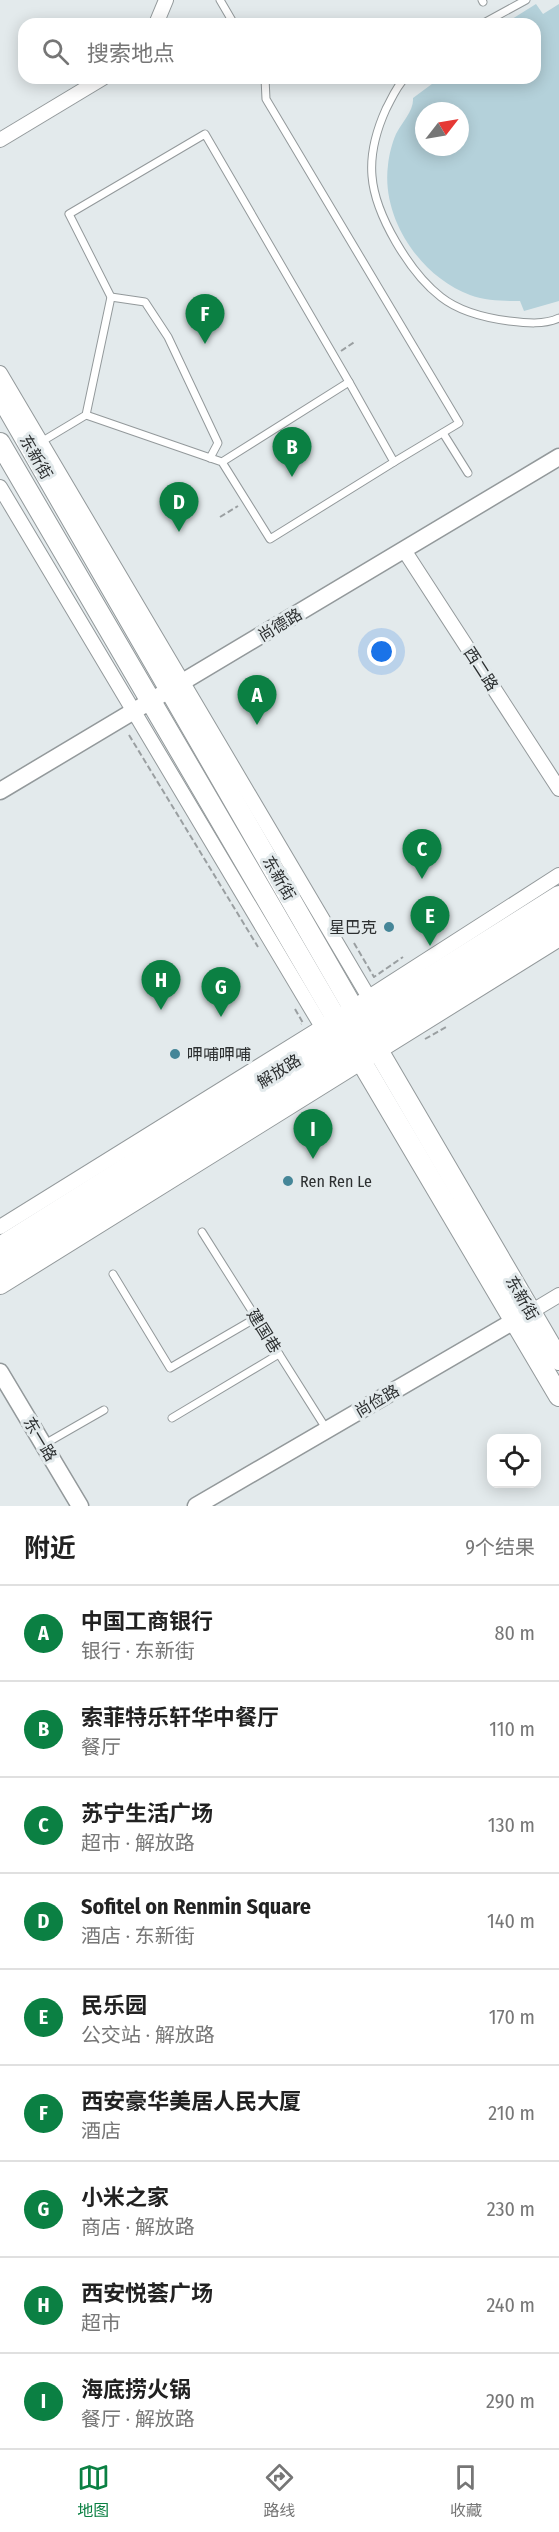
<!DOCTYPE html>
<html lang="zh">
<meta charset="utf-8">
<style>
:root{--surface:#fff;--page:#f2f2f2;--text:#222;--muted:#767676;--line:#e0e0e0;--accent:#0b8043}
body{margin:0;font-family:"Fira Sans Condensed","Noto Sans SC",sans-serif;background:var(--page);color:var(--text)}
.controls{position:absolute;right:18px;bottom:18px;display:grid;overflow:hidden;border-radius:12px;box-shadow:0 3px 15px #0003}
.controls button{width:54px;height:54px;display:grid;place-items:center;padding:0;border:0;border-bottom:2px solid var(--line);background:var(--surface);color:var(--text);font:30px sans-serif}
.compass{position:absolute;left:415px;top:102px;width:54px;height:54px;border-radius:50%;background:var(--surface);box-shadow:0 3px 15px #0003;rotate:59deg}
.you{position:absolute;left:382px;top:652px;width:21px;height:21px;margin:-15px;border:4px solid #fff;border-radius:50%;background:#1a73e8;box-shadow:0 0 0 9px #1a73e833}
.badge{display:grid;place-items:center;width:39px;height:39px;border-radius:50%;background:var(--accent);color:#fff;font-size:20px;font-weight:700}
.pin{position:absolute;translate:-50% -50px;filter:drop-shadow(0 2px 3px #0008)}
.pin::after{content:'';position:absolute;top:32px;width:21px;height:18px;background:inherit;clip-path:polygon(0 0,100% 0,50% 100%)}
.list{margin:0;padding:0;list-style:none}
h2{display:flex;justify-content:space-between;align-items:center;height:78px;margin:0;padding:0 24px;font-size:26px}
h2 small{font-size:20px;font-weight:400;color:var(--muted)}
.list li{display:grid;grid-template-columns:39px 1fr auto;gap:18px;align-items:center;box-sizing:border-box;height:96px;padding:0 24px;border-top:2px solid var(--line)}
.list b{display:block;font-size:22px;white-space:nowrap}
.list p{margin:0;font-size:20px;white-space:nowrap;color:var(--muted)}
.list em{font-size:20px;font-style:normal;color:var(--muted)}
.icon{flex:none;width:33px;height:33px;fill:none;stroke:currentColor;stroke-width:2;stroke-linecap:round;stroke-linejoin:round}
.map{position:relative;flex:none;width:559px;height:1506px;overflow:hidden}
.search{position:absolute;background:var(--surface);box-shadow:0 3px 15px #0003;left:18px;right:18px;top:18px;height:66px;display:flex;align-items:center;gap:15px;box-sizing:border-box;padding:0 21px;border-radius:18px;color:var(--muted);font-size:22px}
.sheet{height:942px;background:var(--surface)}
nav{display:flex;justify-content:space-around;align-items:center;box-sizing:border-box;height:84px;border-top:2px solid var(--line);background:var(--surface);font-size:16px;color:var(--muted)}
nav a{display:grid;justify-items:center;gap:3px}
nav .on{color:var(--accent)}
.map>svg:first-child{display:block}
</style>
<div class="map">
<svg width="559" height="1506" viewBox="0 0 559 1506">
<rect width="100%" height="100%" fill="#e3eaec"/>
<path fill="#b4d1da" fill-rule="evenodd" d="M 536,4 L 543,14 L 559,4 L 559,301 L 524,311 L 520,301 C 503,301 487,301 470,295 C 421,277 381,219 388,165 C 389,155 392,143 396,134 C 402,122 414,111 413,98 L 440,78 L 535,78 L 535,24 L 504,24 ZM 424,111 L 460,111 L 460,147 L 424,147 Z"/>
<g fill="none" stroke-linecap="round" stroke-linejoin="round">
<defs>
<g id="service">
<path d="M 220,0 L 234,24"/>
<path d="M 482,0 L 483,2"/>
<path d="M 482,24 L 526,0"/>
<path d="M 265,78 L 266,99 L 459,423 L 394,462"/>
<path d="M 405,78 C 396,87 392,98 386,109 C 377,129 370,153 372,176 C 375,215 410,273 441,297 C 460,312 486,318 509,321 C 526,323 544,325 559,318"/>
<path d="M 111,297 L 145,302 L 168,337 L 218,443 L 210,458"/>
<path d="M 86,415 L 222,462 L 349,382 L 394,462 L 270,539 L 222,462"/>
<path d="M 443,433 L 468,473"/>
<path d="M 41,442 L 86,415 L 111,297 L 69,214 L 205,134 L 349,382"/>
<path d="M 202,1232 L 327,1430"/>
<path d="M 113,1274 L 170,1368 L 256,1318"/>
<path d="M 172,1418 L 279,1354"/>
<path d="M 43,1445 L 104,1410"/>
</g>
<g id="minor">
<path d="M 156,24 L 166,0"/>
<path d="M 0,140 L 103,78"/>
<path d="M 0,373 L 368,996"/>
<path d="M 0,487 L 322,1027"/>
<path d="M 404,550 L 559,789"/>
<path d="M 0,1227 L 322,1027 L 559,875"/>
<path d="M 524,1316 L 559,1295"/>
</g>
<g id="tertiary">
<path d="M 0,791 L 559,457"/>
<path d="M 0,1372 L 80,1506"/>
<path d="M 196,1506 L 514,1321"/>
</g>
<g id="secondary">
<path d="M 0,395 L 360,1020"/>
<path d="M 0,443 L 343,1030"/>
<path d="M 372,1040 L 559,1360"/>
<path d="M 354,1049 L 559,1396"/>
<path d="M 0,1247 L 559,896"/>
<path d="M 0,1264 L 559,916"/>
<path d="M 0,1284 L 559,936"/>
</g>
</defs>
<use href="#service" stroke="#93999b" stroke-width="9"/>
<use href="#minor" stroke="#93999b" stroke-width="16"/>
<use href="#tertiary" stroke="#93999b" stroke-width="19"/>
<use href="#secondary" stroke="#93999b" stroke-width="22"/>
<g stroke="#9a9fa1" stroke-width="2" stroke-dasharray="6 3" stroke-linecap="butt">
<path d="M 341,351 L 356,341"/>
<path d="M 220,517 L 238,506"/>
<path d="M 129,735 L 258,947"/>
<path d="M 354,943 L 374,977 L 403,957"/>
<path d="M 295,1009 L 303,1023 L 301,1024"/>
<path d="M 425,1039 L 448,1026"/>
</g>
<use href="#service" stroke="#fff" stroke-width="7"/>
<use href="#minor" stroke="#fff" stroke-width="14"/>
<use href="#tertiary" stroke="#fff" stroke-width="16"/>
<use href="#secondary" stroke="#fff" stroke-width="20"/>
</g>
<g fill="#458698" stroke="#e3eaec" stroke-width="2">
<circle cx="389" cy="927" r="6"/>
<circle cx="175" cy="1054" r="6"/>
<circle cx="288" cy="1181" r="6"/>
</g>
<g text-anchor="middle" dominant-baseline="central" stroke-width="6" stroke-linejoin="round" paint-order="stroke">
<g font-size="16" fill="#2c2f30" stroke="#e3eaec">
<text transform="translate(36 457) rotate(60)">东新街</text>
<text transform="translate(280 625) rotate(-31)">尚德路</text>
<text transform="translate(481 669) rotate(57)">西二路</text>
<text transform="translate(279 878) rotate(60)">东新街</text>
<text transform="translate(279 1071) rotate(-32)">解放路</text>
<text transform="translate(522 1298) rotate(60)">东新街</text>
<text transform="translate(264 1331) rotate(58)">建国巷</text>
<text transform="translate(377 1401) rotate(-30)">尚俭路</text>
<text transform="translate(40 1439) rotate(59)">东一路</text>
</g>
<g font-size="16" fill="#2c2f30" stroke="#e3eaec" text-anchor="start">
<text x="377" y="927" text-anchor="end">星巴克</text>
<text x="187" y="1054">呷哺呷哺</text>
<text x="300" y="1181">Ren Ren Le</text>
</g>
</g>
</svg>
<div class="controls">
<button><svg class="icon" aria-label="locate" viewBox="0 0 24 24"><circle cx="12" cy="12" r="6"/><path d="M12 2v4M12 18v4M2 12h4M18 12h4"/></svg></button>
</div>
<svg class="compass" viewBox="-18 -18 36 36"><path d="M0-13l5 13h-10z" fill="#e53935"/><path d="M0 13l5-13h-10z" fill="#767676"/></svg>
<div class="you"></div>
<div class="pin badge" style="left:257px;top:725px">A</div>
<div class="pin badge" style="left:292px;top:477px">B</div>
<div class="pin badge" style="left:422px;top:879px">C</div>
<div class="pin badge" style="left:179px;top:532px">D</div>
<div class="pin badge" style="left:430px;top:946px">E</div>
<div class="pin badge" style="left:205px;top:344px">F</div>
<div class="pin badge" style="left:221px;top:1017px">G</div>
<div class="pin badge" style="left:161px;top:1010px">H</div>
<div class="pin badge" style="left:313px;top:1159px">I</div>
<div class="search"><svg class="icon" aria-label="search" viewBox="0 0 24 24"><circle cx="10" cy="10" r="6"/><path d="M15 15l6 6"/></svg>搜索地点</div>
</div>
<section class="sheet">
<h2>附近<small>9个结果</small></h2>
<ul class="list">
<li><span class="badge">A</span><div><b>中国工商银行</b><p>银行 · 东新街</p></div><em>80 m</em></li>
<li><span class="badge">B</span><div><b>索菲特乐轩华中餐厅</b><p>餐厅</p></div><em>110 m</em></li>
<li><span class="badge">C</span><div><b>苏宁生活广场</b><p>超市 · 解放路</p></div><em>130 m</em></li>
<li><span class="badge">D</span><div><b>Sofitel on Renmin Square</b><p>酒店 · 东新街</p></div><em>140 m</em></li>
<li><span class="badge">E</span><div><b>民乐园</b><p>公交站 · 解放路</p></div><em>170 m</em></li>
<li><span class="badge">F</span><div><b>西安豪华美居人民大厦</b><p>酒店</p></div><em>210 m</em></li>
<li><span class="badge">G</span><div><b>小米之家</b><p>商店 · 解放路</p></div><em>230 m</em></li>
<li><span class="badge">H</span><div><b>西安悦荟广场</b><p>超市</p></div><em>240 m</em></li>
<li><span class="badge">I</span><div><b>海底捞火锅</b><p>餐厅 · 解放路</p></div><em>290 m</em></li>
</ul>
</section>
<nav>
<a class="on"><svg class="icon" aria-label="map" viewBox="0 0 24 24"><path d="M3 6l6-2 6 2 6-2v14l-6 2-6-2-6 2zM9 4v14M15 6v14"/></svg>地图</a>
<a><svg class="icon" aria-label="directions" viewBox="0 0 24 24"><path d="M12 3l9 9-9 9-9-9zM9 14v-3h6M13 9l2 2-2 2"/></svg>路线</a>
<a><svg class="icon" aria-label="saved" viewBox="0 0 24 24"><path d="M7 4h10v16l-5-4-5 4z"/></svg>收藏</a>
</nav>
